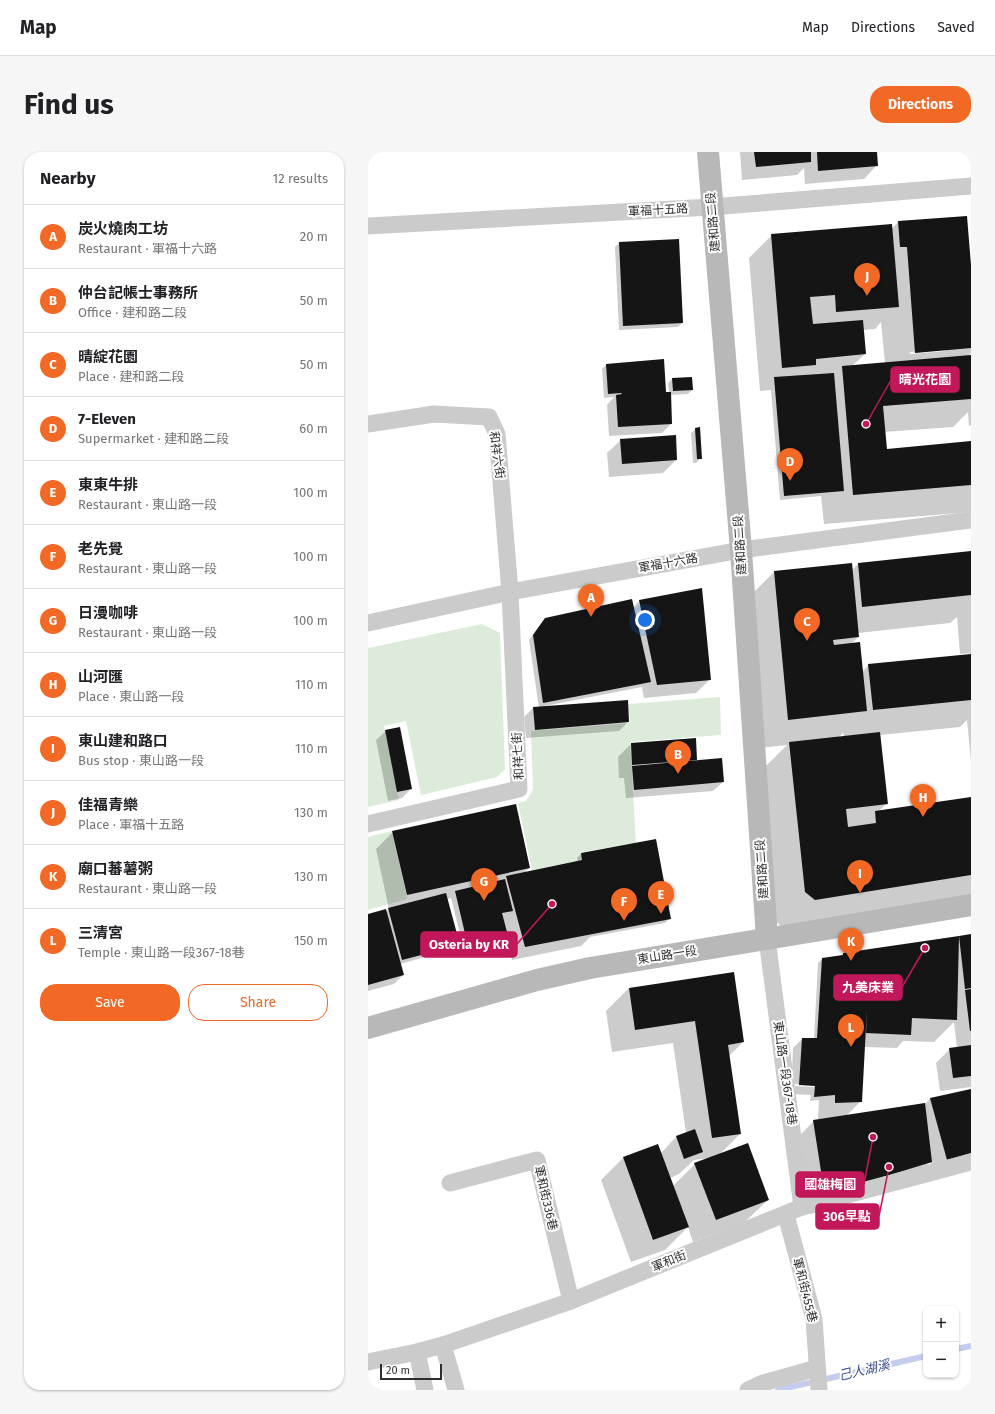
<!DOCTYPE html>
<meta charset="utf-8">
<style>
:root{--surface:#fff;--page:#f6f6f6;--text:#202124;--muted:#757577;--line:#e0e0e0;--accent:#f16924}
body{margin:0;font-family:"Fira Sans","Noto Sans TC",sans-serif;background:var(--page);color:var(--text)}
.controls{position:absolute;right:12px;bottom:12px;display:grid;overflow:hidden;border-radius:8px;box-shadow:0 1px 3px #0004}
.controls button{width:36px;height:36px;display:grid;place-items:center;padding:0;border:0;border-bottom:1px solid var(--line);background:var(--surface);color:var(--text);font:20px sans-serif}
.scale{position:absolute;left:12px;bottom:10px;width:62px;box-sizing:border-box;padding-left:4px;border:2px solid #2e2e2e;border-top:0;font-size:11px;line-height:14px;white-space:nowrap;color:#2e2e2e;-webkit-text-stroke:3px #fff;paint-order:stroke}
.you{position:absolute;left:277px;top:468px;width:14px;height:14px;margin:-10px;border:3px solid #fff;border-radius:50%;background:#1a73e8;box-shadow:0 0 0 6px #1a73e833}
.badge{display:grid;place-items:center;width:26px;height:26px;border-radius:50%;background:var(--accent);color:#fff;font-size:13px;font-weight:700}
.pin{position:absolute;translate:-50% -33px;filter:drop-shadow(0 1px 2px #0008)}
.pin::after{content:'';position:absolute;top:21px;width:14px;height:12px;background:inherit;clip-path:polygon(0 0,100% 0,50% 100%)}
.list{margin:0;padding:0;list-style:none}
h2{display:flex;justify-content:space-between;align-items:center;height:52px;margin:0;padding:0 16px;font-size:17px}
h2 small{font-size:13px;font-weight:400;color:var(--muted)}
.list li{display:grid;grid-template-columns:26px 1fr auto;gap:12px;align-items:center;box-sizing:border-box;height:64px;padding:0 16px;border-top:1px solid var(--line)}
.list b{display:block;font-size:15px;white-space:nowrap}
.list p{margin:0;font-size:13px;white-space:nowrap;color:var(--muted)}
.list em{font-size:13px;font-style:normal;color:var(--muted)}
.actions{display:flex;gap:8px;padding:12px 16px}
.actions a{flex:1;padding:9px 0;border:1px solid var(--accent);border-radius:16px;text-align:center;font-size:14px;color:var(--accent)}
.actions .main{background:var(--accent);color:#fff}
.map{position:relative;flex:none;width:603px;height:1238px;overflow:hidden;border-radius:16px}
header{display:flex;align-items:center;gap:24px;box-sizing:border-box;height:56px;padding:0 20px;background:var(--surface);border-bottom:1px solid var(--line)}
header strong{font-size:19px}
nav{display:flex;gap:22px;margin-inline-start:auto;font-size:14px}
.intro{display:flex;align-items:center;justify-content:space-between;box-sizing:border-box;height:96px;padding:0 24px}
h1{margin:0;font-size:28px}
.button{padding:10px 18px;border-radius:16px;background:var(--accent);color:#fff;font-size:14px;font-weight:700}
main{display:flex;gap:24px;padding:0 24px}
aside{flex:1;background:var(--surface);border-radius:16px;box-shadow:0 1px 3px #0004}
.map>svg:first-child{display:block}
</style>
<header>
<strong>Map</strong>
<nav><a>Map</a><a>Directions</a><a>Saved</a></nav>
</header>
<div class="intro"><h1>Find us</h1><a class="button">Directions</a></div>
<main>
<aside>
<h2>Nearby<small>12 results</small></h2>
<ul class="list">
<li><span class="badge">A</span><div><b>炭火燒肉工坊</b><p>Restaurant · 軍福十六路</p></div><em>20 m</em></li>
<li><span class="badge">B</span><div><b>仲台記帳士事務所</b><p>Office · 建和路二段</p></div><em>50 m</em></li>
<li><span class="badge">C</span><div><b>晴綻花園</b><p>Place · 建和路二段</p></div><em>50 m</em></li>
<li><span class="badge">D</span><div><b>7-Eleven</b><p>Supermarket · 建和路二段</p></div><em>60 m</em></li>
<li><span class="badge">E</span><div><b>東東牛排</b><p>Restaurant · 東山路一段</p></div><em>100 m</em></li>
<li><span class="badge">F</span><div><b>老先覺</b><p>Restaurant · 東山路一段</p></div><em>100 m</em></li>
<li><span class="badge">G</span><div><b>日漫咖啡</b><p>Restaurant · 東山路一段</p></div><em>100 m</em></li>
<li><span class="badge">H</span><div><b>山河匯</b><p>Place · 東山路一段</p></div><em>110 m</em></li>
<li><span class="badge">I</span><div><b>東山建和路口</b><p>Bus stop · 東山路一段</p></div><em>110 m</em></li>
<li><span class="badge">J</span><div><b>佳福青樂</b><p>Place · 軍福十五路</p></div><em>130 m</em></li>
<li><span class="badge">K</span><div><b>廟口蕃薯粥</b><p>Restaurant · 東山路一段</p></div><em>130 m</em></li>
<li><span class="badge">L</span><div><b>三清宮</b><p>Temple · 東山路一段367-18巷</p></div><em>150 m</em></li>
</ul>
<div class="actions"><a class="main">Save</a><a>Share</a></div>
</aside>
<div class="map">
<svg width="603" height="1238" viewBox="0 0 603 1238">
<rect width="100%" height="100%" fill="#fff"/>
<g fill="#ddecda">
<path d="M 114,472 L 132,481 L 137,617 L 129,625 L 53,643 L 38,569 L 16,574 L 31,648 L 0,655 L 0,496 Z"/>
<path d="M 352,545 L 353,583 L 262,590 L 268,691 L 213,700 L 214,708 L 164,718 L 150,651 L 158,649 L 165,638 L 163,579 L 262,571 L 260,552 Z"/>
<path d="M 24,679 L 39,747 L 0,758 L 0,685 Z"/>
</g>
<g fill="#0003" fill-rule="evenodd">
<path d="M 372,0 L 508,0 L 509,13 L 496,27 L 437,32 L 436,16 L 429,23 L 374,28 Z"/>
<path d="M 530,70 L 603,125 L 603,201 L 600,204 L 603,204 L 603,273 L 601,274 L 600,260 L 585,275 L 516,280 L 518,298 L 603,290 L 603,360 L 456,372 L 453,344 L 412,348 L 403,238 L 392,239 L 381,106 L 404,83 L 523,78 ZM 513,170 L 517,211 L 484,214 L 497,202 L 495,178 L 507,177 ZM 578,197 L 578,199 L 542,202 L 542,200 Z"/>
<path d="M 251,91 L 314,171 L 310,175 L 251,178 L 247,95 Z"/>
<path d="M 295,209 L 295,241 L 301,241 L 300,231 L 304,227 L 323,226 L 324,238 L 320,242 L 302,243 L 303,272 L 294,281 L 241,284 L 239,253 L 246,245 L 236,246 L 234,217 L 238,213 Z"/>
<path d="M 328,277 L 333,306 L 328,311 L 325,311 L 323,281 Z"/>
<path d="M 253,288 L 308,308 L 295,321 L 241,325 L 239,301 Z"/>
<path d="M 603,400 L 603,609 L 599,568 L 592,575 L 512,583 L 519,651 L 511,659 L 603,646 L 603,747 L 417,777 L 408,770 L 392,620 L 419,593 L 391,596 L 377,449 L 406,420 L 483,412 L 484,418 L 490,412 ZM 589,465 L 592,502 L 603,501 L 600,503 L 501,513 L 494,520 L 483,492 L 490,485 L 490,481 L 582,471 ZM 475,581 L 476,585 L 470,586 Z"/>
<path d="M 271,449 L 342,527 L 328,541 L 276,546 L 274,535 L 177,554 L 177,555 L 260,570 L 251,579 L 158,586 L 156,565 L 165,556 L 171,556 L 161,488 L 173,472 L 265,456 Z"/>
<path d="M 18,579 L 43,637 L 34,646 L 20,649 L 8,588 Z"/>
<path d="M 263,592 L 328,607 L 326,610 L 355,630 L 345,639 L 258,646 L 256,626 L 251,626 L 250,605 Z"/>
<path d="M 25,680 L 161,716 L 156,721 L 210,710 L 209,706 L 213,702 L 302,766 L 297,771 L 222,785 L 213,794 L 144,808 L 136,781 L 133,784 L 95,794 L 83,746 L 79,747 L 91,793 L 86,797 L 32,812 L 35,823 L 26,832 L 0,839 L 0,763 L 18,760 L 21,757 L 8,697 Z"/>
<path d="M 603,783 L 603,935 L 572,939 L 568,911 L 582,897 L 589,896 L 586,870 L 566,890 L 535,889 L 529,896 L 496,895 L 493,949 L 478,964 L 558,951 L 562,947 L 603,938 L 603,1010 L 566,1021 L 562,1010 L 540,1033 L 443,1062 L 432,1055 L 423,992 L 446,969 L 450,968 L 451,948 L 442,949 L 443,943 L 423,942 L 425,896 L 434,887 L 446,887 L 450,811 L 454,807 L 473,804 L 475,802 L 590,786 L 592,785 ZM 426,932 L 446,933 L 446,935 L 426,934 Z"/>
<path d="M 261,836 L 375,890 L 361,904 L 372,982 L 351,1003 L 400,1048 L 377,1070 L 325,1090 L 320,1075 L 297,1098 L 263,1110 L 233,1028 L 255,1006 L 290,993 L 293,1001 L 308,985 L 318,981 L 305,891 L 244,900 L 238,859 ZM 342,1006 L 327,1012 L 305,1034 L 302,1026 L 311,1022 L 326,1008 Z"/>
</g>
<g fill="none" stroke-linecap="round" stroke-linejoin="round">
<g stroke="#c5cdee" stroke-width="6">
<path d="M 588,1197 L 603,1194"/>
<path d="M 410,1238 L 558,1204"/>
</g>
</g>
<g fill="#151515">
<path d="M 386,0 L 443,0 L 443,10 L 388,15 Z"/>
<path d="M 449,0 L 509,0 L 510,14 L 450,19 Z"/>
<path d="M 599,64 L 603,113 L 603,196 L 547,201 L 539,95 L 532,95 L 530,69 Z"/>
<path d="M 524,72 L 531,155 L 468,160 L 467,143 L 442,145 L 445,172 L 495,168 L 498,202 L 448,207 L 448,213 L 414,216 L 403,82 Z"/>
<path d="M 311,87 L 315,171 L 255,174 L 251,90 Z"/>
<path d="M 603,203 L 603,247 L 515,254 L 519,297 L 603,289 L 603,333 L 485,343 L 474,214 Z"/>
<path d="M 296,207 L 298,240 L 303,240 L 304,272 L 250,275 L 248,243 L 254,242 L 253,241 L 240,242 L 238,212 Z"/>
<path d="M 466,221 L 476,339 L 416,344 L 406,225 Z"/>
<path d="M 324,225 L 325,238 L 305,239 L 304,226 Z"/>
<path d="M 332,275 L 334,307 L 329,307 L 327,276 Z"/>
<path d="M 308,283 L 309,308 L 254,312 L 252,287 Z"/>
<path d="M 603,399 L 603,443 L 494,455 L 490,411 Z"/>
<path d="M 484,411 L 491,485 L 465,488 L 466,493 L 492,490 L 499,559 L 420,568 L 406,419 Z"/>
<path d="M 334,436 L 343,528 L 289,533 L 271,448 Z"/>
<path d="M 264,447 L 283,530 L 175,551 L 165,483 L 177,466 Z"/>
<path d="M 603,502 L 603,548 L 505,558 L 500,512 Z"/>
<path d="M 260,548 L 261,570 L 167,578 L 165,555 Z"/>
<path d="M 32,575 L 44,637 L 29,640 L 17,578 Z"/>
<path d="M 512,580 L 520,652 L 478,657 L 480,675 L 508,671 L 507,659 L 603,645 L 603,723 L 447,748 L 437,740 L 421,590 Z"/>
<path d="M 328,586 L 329,608 L 264,613 L 263,591 Z"/>
<path d="M 354,606 L 356,630 L 266,638 L 264,614 Z"/>
<path d="M 148,652 L 162,716 L 39,743 L 24,679 Z"/>
<path d="M 288,687 L 303,767 L 157,795 L 138,724 L 214,708 L 213,701 Z"/>
<path d="M 137,727 L 145,759 L 134,761 L 139,780 L 99,790 L 87,739 Z"/>
<path d="M 78,741 L 92,793 L 34,808 L 20,756 Z"/>
<path d="M 18,757 L 36,823 L 0,833 L 0,762 Z"/>
<path d="M 603,782 L 603,836 L 597,837 L 591,784 Z"/>
<path d="M 591,784 L 589,868 L 544,866 L 543,883 L 498,881 L 499,856 L 494,950 L 467,951 L 467,943 L 446,945 L 447,934 L 431,933 L 434,886 L 449,886 L 454,806 L 475,803 L 475,801 L 502,797 Z"/>
<path d="M 366,820 L 376,890 L 360,893 L 373,982 L 344,986 L 327,869 L 267,878 L 261,836 Z"/>
<path d="M 603,837 L 603,879 L 602,879 L 597,838 Z"/>
<path d="M 603,893 L 603,924 L 585,926 L 581,896 Z"/>
<path d="M 603,937 L 603,1001 L 579,1008 L 562,946 Z"/>
<path d="M 557,951 L 564,1010 L 466,1040 L 455,1032 L 445,968 Z"/>
<path d="M 327,977 L 335,1000 L 316,1007 L 308,984 Z"/>
<path d="M 380,991 L 401,1048 L 348,1068 L 326,1011 Z"/>
<path d="M 290,992 L 321,1075 L 285,1088 L 255,1005 Z"/>
</g>
<g fill="none" stroke-linecap="round" stroke-linejoin="round">
<g stroke="#cbcbcb" stroke-width="17">
<path d="M 0,74 L 343,55 L 603,34"/>
<path d="M 0,272 L 66,262 L 121,265 L 129,282 L 142,440 L 151,637 L 0,672"/>
<path d="M 0,471 L 142,440 L 373,398 L 603,368"/>
<path d="M 399,787 L 434,1055"/>
<path d="M 82,1031 L 169,1008 L 203,1149"/>
<path d="M 418,1063 L 446,1167 L 451,1238"/>
<path d="M 75,1193 L 88,1238"/>
<path d="M 49,1200 L 57,1238"/>
<path d="M 0,1210 L 49,1200 L 75,1193 L 203,1149 L 434,1055 L 603,1010"/>
<path d="M 380,1238 L 395,1231 L 449,1216"/>
</g>
<g stroke="#b8b8b8" stroke-width="22">
<path d="M 340,0 L 373,398 L 399,787"/>
<path d="M 0,876 L 169,828 L 222,816 L 603,753"/>
</g>
</g>
<g text-anchor="middle" dominant-baseline="central" stroke-width="4" stroke-linejoin="round" paint-order="stroke">
<g font-size="12" fill="#2e2e2e" stroke="#fff">
<text transform="translate(290 58) rotate(-3)">軍福十五路</text>
<text transform="translate(345 70) rotate(-95)">建和路二段</text>
<text transform="translate(129 303) rotate(82)">和祥六街</text>
<text transform="translate(372 393) rotate(-94)">建和路二段</text>
<text transform="translate(300 411) rotate(-10)">軍福十六路</text>
<text transform="translate(150 604) rotate(-93)">和祥七街</text>
<text transform="translate(394 717) rotate(-94)">建和路二段</text>
<text transform="translate(299 803) rotate(-9)">東山路一段</text>
<text transform="translate(417 921) rotate(82)">東山路一段367-18巷</text>
<text transform="translate(178 1046) rotate(77)">軍和街336巷</text>
<text transform="translate(301 1109) rotate(-22)">軍和街</text>
<text transform="translate(437 1138) rotate(76)">軍和街455巷</text>
</g>
<g font-size="13" font-style="italic" fill="#364a96" stroke="#fff">
<text transform="translate(496 1218) rotate(-13)">己人湖溪</text>
</g>
</g>
<path fill="none" stroke="#c2185b" stroke-width="1.5" d="M498 272L523 228M184 752L149 792M557 796L534 835M505 985L496 1032M521 1015L511 1064"/>
<g fill="#c2185b" stroke="#fff" stroke-width="1.5">
<circle cx="498" cy="272" r="4"/>
<circle cx="184" cy="752" r="4"/>
<circle cx="557" cy="796" r="4"/>
<circle cx="505" cy="985" r="4"/>
<circle cx="521" cy="1015" r="4"/>
</g>
<g fill="#c2185b" stroke="#c2185b" stroke-width="1.5">
<rect x="523" y="215" width="68" height="25" rx="4"/>
<rect x="53" y="780" width="96" height="25" rx="4"/>
<rect x="466" y="823" width="68" height="25" rx="4"/>
<rect x="428" y="1020" width="68" height="25" rx="4"/>
<rect x="448" y="1052" width="63" height="25" rx="4"/>
</g>
<g font-size="13" text-anchor="middle" font-weight="bold" fill="#fff">
<text x="557" y="232">晴光花園</text>
<text x="101" y="797">Osteria by KR</text>
<text x="500" y="840">九美床業</text>
<text x="462" y="1037">國雄梅園</text>
<text x="479" y="1069">306早點</text>
</g>
</svg>
<div class="controls">
<button>+</button>
<button>−</button>
</div>
<div class="scale">20 m</div>
<div class="you"></div>
<div class="pin badge" style="left:223px;top:465px">A</div>
<div class="pin badge" style="left:310px;top:622px">B</div>
<div class="pin badge" style="left:439px;top:489px">C</div>
<div class="pin badge" style="left:422px;top:329px">D</div>
<div class="pin badge" style="left:293px;top:762px">E</div>
<div class="pin badge" style="left:256px;top:769px">F</div>
<div class="pin badge" style="left:116px;top:749px">G</div>
<div class="pin badge" style="left:555px;top:665px">H</div>
<div class="pin badge" style="left:492px;top:741px">I</div>
<div class="pin badge" style="left:499px;top:144px">J</div>
<div class="pin badge" style="left:483px;top:809px">K</div>
<div class="pin badge" style="left:483px;top:895px">L</div>
</div>
</main>
